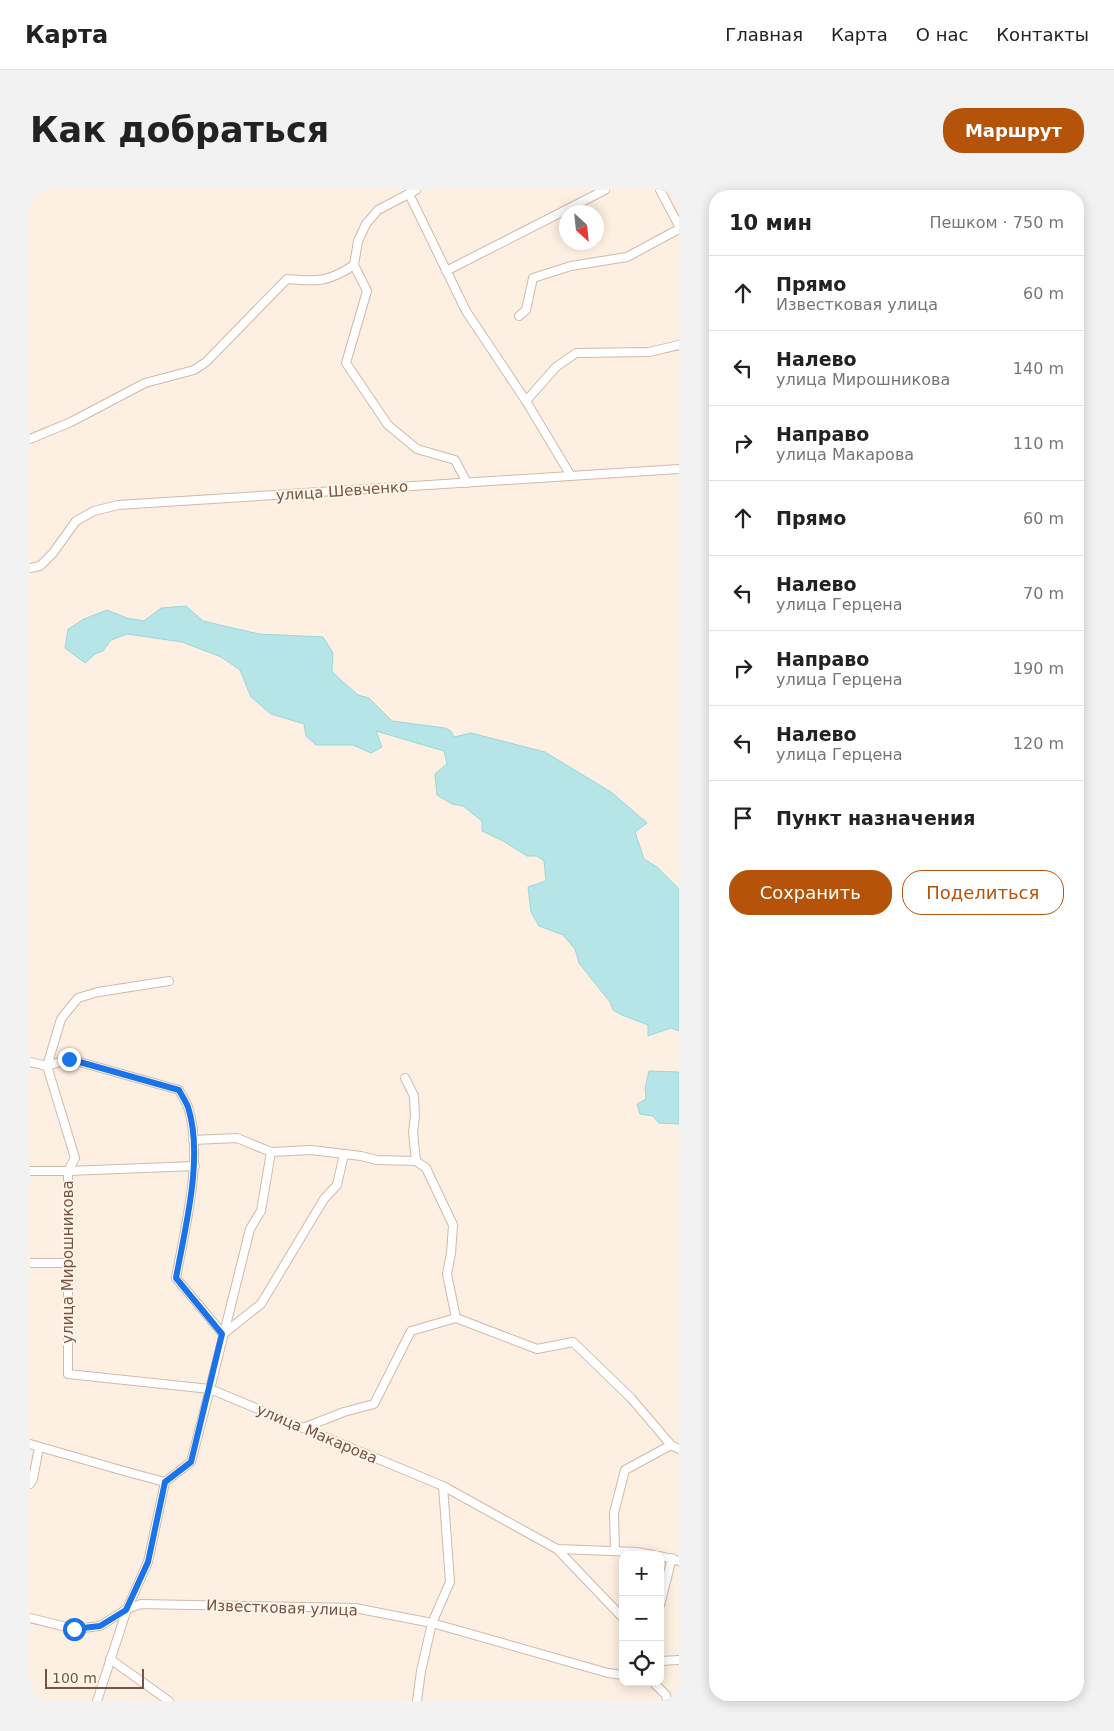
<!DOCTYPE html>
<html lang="ru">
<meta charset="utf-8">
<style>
:root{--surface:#fff;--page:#f2f2f2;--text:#222;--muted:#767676;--line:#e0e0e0;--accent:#b45309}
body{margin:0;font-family:"DejaVu Sans",sans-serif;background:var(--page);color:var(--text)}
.controls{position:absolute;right:15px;bottom:15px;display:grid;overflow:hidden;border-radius:10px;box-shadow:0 2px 12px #0003}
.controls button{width:45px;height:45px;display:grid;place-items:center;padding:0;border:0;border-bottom:1px solid var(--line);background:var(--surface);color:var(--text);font:25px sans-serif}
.compass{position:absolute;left:529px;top:15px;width:45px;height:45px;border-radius:50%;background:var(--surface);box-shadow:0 2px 12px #0003;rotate:153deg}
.scale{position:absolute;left:15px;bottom:12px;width:99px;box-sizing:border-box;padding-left:5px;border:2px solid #765447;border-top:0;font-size:14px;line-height:18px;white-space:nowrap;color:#765447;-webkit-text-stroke:4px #fff5e9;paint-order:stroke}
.stop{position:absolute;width:15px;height:15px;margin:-11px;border:4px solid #1a73e8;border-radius:50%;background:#fff}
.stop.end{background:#1a73e8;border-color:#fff;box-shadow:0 1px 5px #0008}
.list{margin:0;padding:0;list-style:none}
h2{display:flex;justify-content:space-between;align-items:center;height:65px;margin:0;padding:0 20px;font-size:21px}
h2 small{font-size:16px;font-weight:400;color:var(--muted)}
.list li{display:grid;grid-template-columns:32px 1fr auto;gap:15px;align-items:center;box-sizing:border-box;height:75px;padding:0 20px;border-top:1px solid var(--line)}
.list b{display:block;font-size:19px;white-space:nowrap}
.list p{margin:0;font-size:16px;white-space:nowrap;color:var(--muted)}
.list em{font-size:16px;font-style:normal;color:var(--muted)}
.actions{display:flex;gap:10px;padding:15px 20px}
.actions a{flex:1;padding:11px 0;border:1px solid var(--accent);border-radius:20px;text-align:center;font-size:18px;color:var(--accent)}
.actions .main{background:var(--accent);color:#fff}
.icon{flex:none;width:28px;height:28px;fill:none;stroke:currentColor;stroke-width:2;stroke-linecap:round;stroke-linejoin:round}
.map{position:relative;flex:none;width:649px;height:1511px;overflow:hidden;border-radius:20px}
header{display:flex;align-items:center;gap:30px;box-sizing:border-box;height:70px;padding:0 25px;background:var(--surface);border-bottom:1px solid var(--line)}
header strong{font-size:24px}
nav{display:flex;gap:28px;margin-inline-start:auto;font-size:18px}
.intro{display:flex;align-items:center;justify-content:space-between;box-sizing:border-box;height:120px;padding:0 30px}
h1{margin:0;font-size:35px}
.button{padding:12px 22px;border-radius:20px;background:var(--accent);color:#fff;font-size:18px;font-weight:700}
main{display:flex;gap:30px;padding:0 30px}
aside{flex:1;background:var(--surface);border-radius:20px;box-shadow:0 2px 12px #0003}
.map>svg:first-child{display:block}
</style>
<header>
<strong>Карта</strong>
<nav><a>Главная</a><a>Карта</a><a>О нас</a><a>Контакты</a></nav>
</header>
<div class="intro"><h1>Как добраться</h1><a class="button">Маршрут</a></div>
<main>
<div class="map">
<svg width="649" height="1511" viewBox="0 0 649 1511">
<rect width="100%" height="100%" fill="#fdf0e2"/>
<g fill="#b6e5e8" stroke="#9bd6da">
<path d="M 156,416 L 173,431 L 229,444 L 293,447 L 303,463 L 302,482 L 328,505 L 339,508 L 362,531 L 415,538 L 421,541 L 424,547 L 441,543 L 515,562 L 581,602 L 617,633 L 605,642 L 614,669 L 627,677 L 649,699 L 649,841 L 641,838 L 618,846 L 618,835 L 592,825 L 583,820 L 580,812 L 549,773 L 545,759 L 533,745 L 509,736 L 501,722 L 498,697 L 516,691 L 514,671 L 507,666 L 497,666 L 473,651 L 452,641 L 452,631 L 433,616 L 422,614 L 407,605 L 405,584 L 417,574 L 414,561 L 346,541 L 352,557 L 341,563 L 323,555 L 286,555 L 276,546 L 274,534 L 241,524 L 221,507 L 210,480 L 191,467 L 152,452 L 97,444 L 81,450 L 73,461 L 65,464 L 55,473 L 35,458 L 38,439 L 54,429 L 77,420 L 97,428 L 114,431 L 131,418 Z"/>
<path d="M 619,881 L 649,882 L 649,934 L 629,933 L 623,926 L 610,924 L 607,914 L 616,909 L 615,898 Z"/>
</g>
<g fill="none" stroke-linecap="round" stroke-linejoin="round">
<defs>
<g id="minor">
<path d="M 386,0 L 348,20 L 336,34 L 328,51 L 324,75 L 337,101 L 316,173 L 358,235 L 387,259 L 425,270 L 437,293"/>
<path d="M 630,0 L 649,36"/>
<path d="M 379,4 L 436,121 L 496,211 L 541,286"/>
<path d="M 416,81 L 575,0"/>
<path d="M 489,126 L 496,120 L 503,88 L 541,76 L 597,67 L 649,39"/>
<path d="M 496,211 L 526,177 L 546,163 L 619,162 L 649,155"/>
<path d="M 0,249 L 41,232 L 115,193 L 164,180 L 176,172 L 257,89 C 287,92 299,92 324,75"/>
<path d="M 0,378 L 10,376 L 23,363 L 46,331 L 64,321 L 88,315 L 649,279"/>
<path d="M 0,872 L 17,876"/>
<path d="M 17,876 L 45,968 L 38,981 L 38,1184 L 180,1199 L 220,1039 L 231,1021 L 241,962"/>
<path d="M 17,876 L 39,869 L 149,900 C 152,906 156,912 158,917 C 174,966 155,1038 146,1088 L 193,1144 L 231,1114 L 294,1009 L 307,995 L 314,964"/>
<path d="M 17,876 L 31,829 L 48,808 L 68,802 L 139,791"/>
<path d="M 375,888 L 384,906 L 385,926 L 383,942 L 386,971"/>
<path d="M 163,950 L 207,948 L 241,962 L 281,960 L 331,966 L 347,970 L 386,971 L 396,978 L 423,1035 L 421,1063 L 417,1084 L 426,1128 L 507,1159 L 543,1152 L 601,1208 L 641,1255 L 649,1259"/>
<path d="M 0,981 L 38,981 L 165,976"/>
<path d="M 0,1073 L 38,1073"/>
<path d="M 273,1238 L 314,1222 L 344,1214 L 381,1141 L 426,1128"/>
<path d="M 0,1254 L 101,1283 L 135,1292"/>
<path d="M 135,1292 L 161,1272 L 180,1199 L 413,1296 L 527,1359 L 607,1362 L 623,1365"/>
<path d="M 0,1294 L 3,1289 L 9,1257"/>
<path d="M 527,1359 L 593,1428"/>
<path d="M 585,1361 L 584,1323 L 595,1280 L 641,1255"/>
<path d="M 630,1366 L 649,1371"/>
<path d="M 630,1415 L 642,1368"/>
<path d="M 0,1428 L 44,1439 L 70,1436 L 97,1419 L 111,1414 L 325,1418 L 402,1433 L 578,1483 L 593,1485"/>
<path d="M 80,1469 L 139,1511"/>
<path d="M 630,1471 L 649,1470"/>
<path d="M 623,1492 L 636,1505 L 637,1511"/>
<path d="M 67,1511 L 97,1419 L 118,1372 L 135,1292"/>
<path d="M 387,1511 L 391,1481 L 402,1433 L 420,1392 L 413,1296"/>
</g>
</defs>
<use href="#minor" stroke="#d1b9ab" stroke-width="10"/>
<use href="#minor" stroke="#fff" stroke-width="8"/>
</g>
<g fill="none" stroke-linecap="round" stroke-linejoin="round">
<path stroke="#1a73e8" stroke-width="6" d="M 39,869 L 149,900 C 152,906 156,912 158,917 C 174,967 155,1038 146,1088 L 192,1144 L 161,1272 L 135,1292 L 118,1372 L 96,1420 L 70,1436 L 44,1439"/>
</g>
<g text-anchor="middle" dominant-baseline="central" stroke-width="4" stroke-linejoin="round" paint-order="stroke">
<g font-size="15" fill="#765447" stroke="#fff5e9">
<text transform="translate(312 301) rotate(-4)">улица Шевченко</text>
<text transform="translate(38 1072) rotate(-90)">улица Мирошникова</text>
<text transform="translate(287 1244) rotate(23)">улица Макарова</text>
<text transform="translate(252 1418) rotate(2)">Известковая улица</text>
</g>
</g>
</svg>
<div class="controls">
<button>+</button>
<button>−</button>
<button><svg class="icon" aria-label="locate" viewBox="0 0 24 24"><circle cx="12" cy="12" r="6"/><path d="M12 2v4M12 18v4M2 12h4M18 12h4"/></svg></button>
</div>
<svg class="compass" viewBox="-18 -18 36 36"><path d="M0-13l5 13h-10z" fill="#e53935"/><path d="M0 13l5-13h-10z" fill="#767676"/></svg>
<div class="scale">100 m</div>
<div class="stop" style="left:44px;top:1439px"></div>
<div class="stop end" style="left:39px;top:869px"></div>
</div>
<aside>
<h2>10 мин<small>Пешком · 750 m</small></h2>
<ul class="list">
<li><svg class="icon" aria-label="ahead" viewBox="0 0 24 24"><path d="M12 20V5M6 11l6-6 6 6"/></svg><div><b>Прямо</b><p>Известковая улица</p></div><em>60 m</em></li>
<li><svg class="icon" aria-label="left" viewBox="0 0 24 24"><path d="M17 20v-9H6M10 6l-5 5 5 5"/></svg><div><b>Налево</b><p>улица Мирошникова</p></div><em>140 m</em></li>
<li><svg class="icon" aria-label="right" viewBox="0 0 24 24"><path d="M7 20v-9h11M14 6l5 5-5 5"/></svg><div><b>Направо</b><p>улица Макарова</p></div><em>110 m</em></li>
<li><svg class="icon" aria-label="ahead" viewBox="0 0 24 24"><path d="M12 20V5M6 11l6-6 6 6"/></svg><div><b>Прямо</b></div><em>60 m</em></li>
<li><svg class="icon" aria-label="left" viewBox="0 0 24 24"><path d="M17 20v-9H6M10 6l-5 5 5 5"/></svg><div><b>Налево</b><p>улица Герцена</p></div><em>70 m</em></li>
<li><svg class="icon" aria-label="right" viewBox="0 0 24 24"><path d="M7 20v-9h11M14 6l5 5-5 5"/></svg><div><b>Направо</b><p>улица Герцена</p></div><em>190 m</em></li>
<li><svg class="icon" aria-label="left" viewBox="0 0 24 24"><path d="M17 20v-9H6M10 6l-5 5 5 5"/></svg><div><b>Налево</b><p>улица Герцена</p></div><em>120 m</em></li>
<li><svg class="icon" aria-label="arrive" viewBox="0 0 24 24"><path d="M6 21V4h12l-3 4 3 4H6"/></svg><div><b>Пункт назначения</b></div></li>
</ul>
<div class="actions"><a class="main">Сохранить</a><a>Поделиться</a></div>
</aside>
</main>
